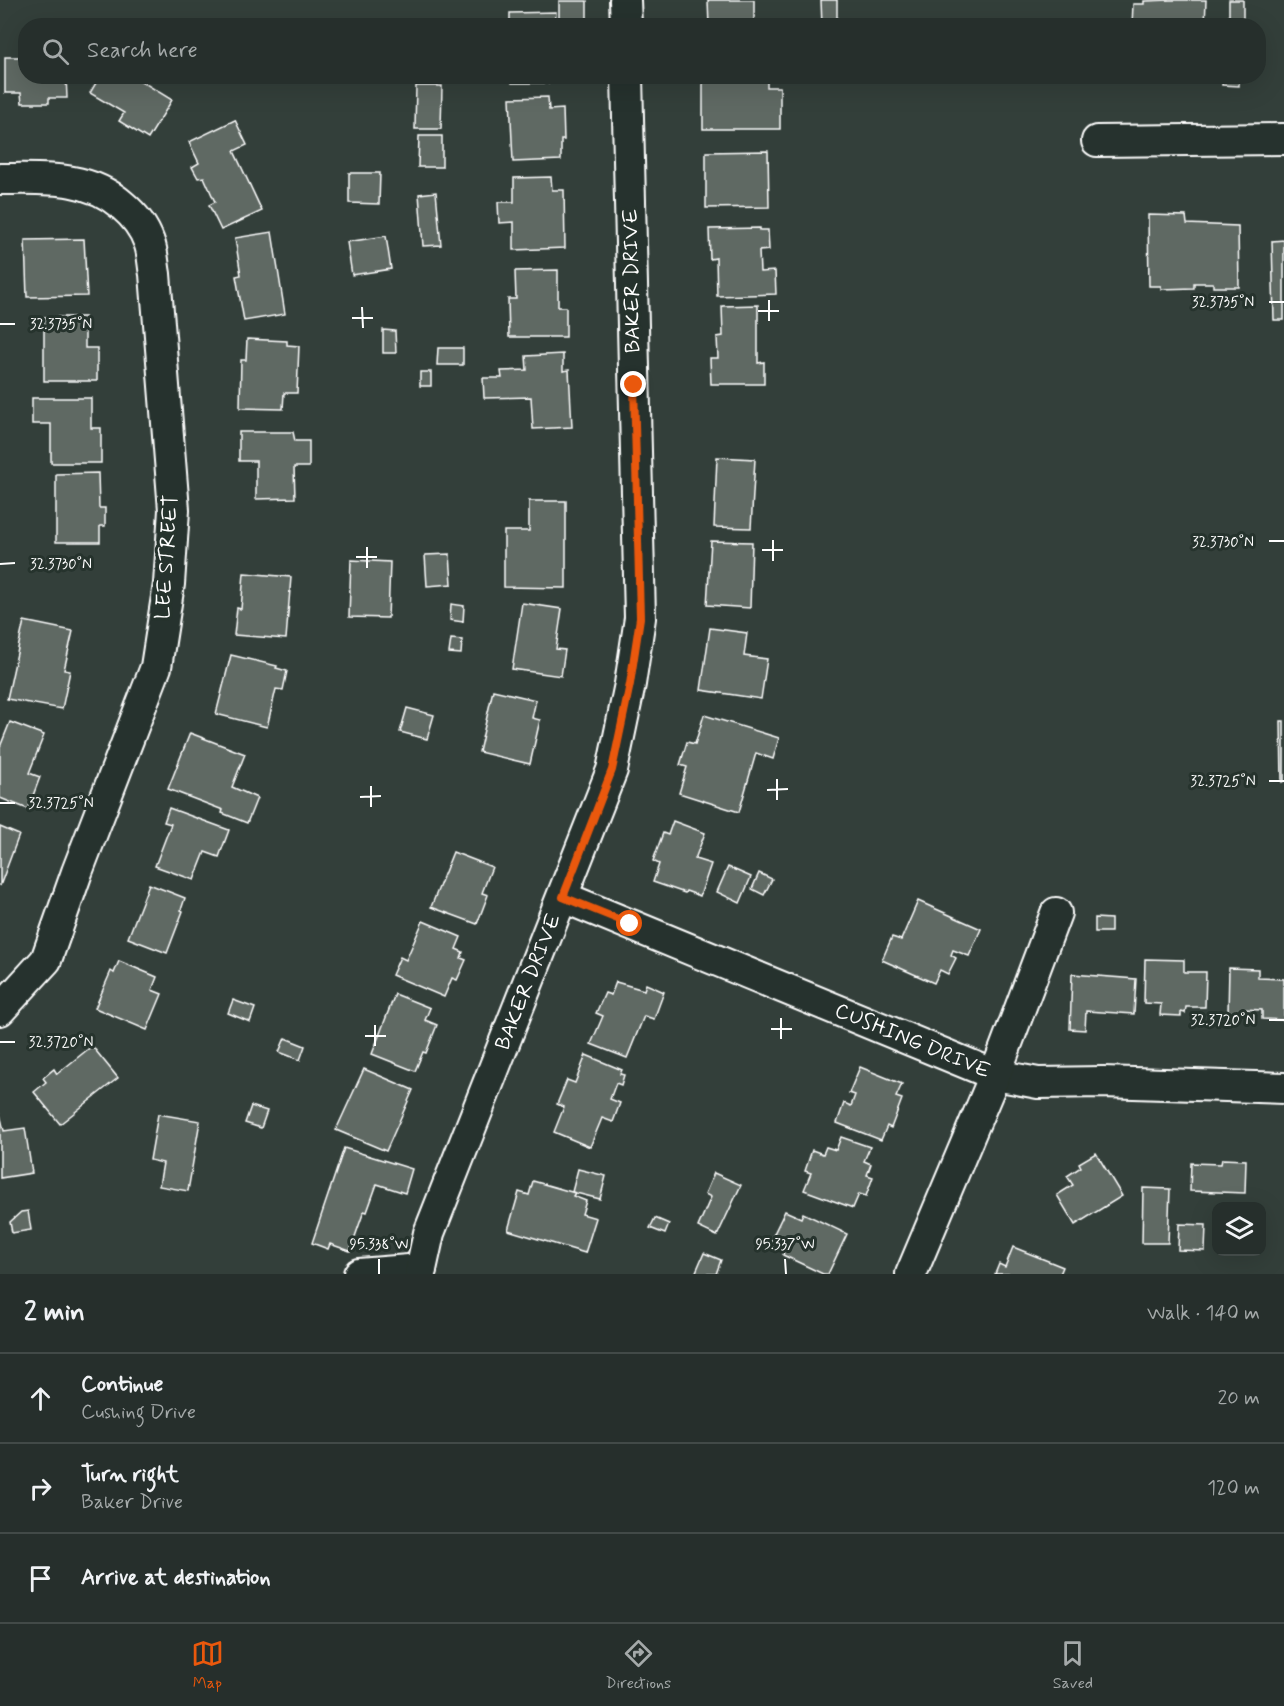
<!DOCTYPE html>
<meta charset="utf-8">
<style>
:root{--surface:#262f2c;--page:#323b38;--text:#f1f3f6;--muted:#a4a9a9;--line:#424a48;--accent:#ea580c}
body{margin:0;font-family:Mynerve,sans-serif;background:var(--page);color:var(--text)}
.controls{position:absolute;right:18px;bottom:18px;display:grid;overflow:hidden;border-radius:12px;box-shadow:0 6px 24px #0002}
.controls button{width:54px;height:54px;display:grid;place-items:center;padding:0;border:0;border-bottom:2px solid var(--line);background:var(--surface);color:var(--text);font:30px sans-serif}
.stop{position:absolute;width:18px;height:18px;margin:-14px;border:4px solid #ea580c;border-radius:50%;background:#fff}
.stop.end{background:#ea580c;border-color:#fff;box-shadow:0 2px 6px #0008}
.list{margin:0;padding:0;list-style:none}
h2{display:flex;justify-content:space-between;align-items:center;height:78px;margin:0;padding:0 24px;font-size:26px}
h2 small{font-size:20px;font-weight:400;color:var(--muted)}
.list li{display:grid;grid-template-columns:39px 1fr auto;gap:18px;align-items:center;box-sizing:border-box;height:90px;padding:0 24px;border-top:2px solid var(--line)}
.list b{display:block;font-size:22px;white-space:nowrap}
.list p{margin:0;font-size:20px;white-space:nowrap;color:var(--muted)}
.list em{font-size:20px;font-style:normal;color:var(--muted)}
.icon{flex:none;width:33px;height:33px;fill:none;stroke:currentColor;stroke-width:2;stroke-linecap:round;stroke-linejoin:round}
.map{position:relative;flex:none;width:1284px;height:1274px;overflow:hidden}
.search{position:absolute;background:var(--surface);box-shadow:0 6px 24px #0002;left:18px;right:18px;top:18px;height:66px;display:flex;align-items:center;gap:15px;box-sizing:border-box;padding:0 21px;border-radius:24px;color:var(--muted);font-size:22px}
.sheet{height:348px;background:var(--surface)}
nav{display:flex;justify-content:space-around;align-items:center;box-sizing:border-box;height:84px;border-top:2px solid var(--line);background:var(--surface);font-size:16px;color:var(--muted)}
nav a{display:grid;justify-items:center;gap:3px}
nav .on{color:var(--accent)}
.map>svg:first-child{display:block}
</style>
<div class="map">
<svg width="1284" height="1274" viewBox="0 0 1284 1274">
<rect width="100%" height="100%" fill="#333f3a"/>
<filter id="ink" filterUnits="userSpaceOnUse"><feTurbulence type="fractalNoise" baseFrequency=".0167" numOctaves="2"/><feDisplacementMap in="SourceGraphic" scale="12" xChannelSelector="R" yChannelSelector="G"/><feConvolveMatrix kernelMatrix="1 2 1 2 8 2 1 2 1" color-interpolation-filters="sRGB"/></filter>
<g filter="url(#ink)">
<g fill="#5f6964" stroke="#fff" stroke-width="1.5">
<path d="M 708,0 L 754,0 L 754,26 L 709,26 Z"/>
<path d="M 821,0 L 837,0 L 837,26 L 822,26 Z"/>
<path d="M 1170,0 L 1206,0 L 1205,26 L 1132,26 L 1133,4 L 1144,4 L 1144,1 Z"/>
<rect x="1229" y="0" width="14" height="26"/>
<rect x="559" y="1" width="28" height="25"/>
<path d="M 556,12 L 555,26 L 510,26 L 510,13 Z"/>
<path d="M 21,47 L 26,47 L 26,76 L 66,76 L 67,98 L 49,98 L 49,103 L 22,103 L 21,93 L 5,93 L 5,57 L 21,57 Z"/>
<path d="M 100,76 L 133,76 L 172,100 L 148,139 L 119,121 L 124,113 L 90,93 Z"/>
<rect x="512" y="76" width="51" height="7"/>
<path d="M 703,76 L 767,76 L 767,87 L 780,87 L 780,129 L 703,129 Z"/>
<path d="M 1223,76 L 1239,76 L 1239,86 L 1222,85 Z"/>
<path d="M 416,86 L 442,86 L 441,129 L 415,129 Z"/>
<path d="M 548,97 L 549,110 L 563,109 L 564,140 L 561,140 L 561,160 L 513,162 L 510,98 Z"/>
<path d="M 235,120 L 247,145 L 234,151 L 262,211 L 221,230 L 209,205 L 215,202 L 204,177 L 198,178 L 192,167 L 199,163 L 189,142 Z"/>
<path d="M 419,136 L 442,136 L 442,167 L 418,167 Z"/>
<path d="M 768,151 L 769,207 L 706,208 L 706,152 Z"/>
<path d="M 349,173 L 380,173 L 379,204 L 349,203 Z"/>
<path d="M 551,177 L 552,190 L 564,190 L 565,248 L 514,250 L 514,222 L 499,223 L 498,202 L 514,202 L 514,178 Z"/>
<path d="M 436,192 L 441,245 L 423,246 L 419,194 Z"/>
<path d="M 1148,215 L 1186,216 L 1187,224 L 1238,226 L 1239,287 L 1213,287 L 1213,283 L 1194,283 L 1194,288 L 1161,289 L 1161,286 L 1149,286 Z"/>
<path d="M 760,228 L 760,230 L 768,230 L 769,250 L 759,251 L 760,272 L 775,271 L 776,294 L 717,296 L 716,258 L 710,259 L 709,229 Z"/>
<path d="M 272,232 L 285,314 L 244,321 L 236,276 L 241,275 L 235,238 Z"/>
<path d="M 386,236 L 391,269 L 352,275 L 347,242 Z"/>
<path d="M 84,239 L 87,296 L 27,297 L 25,240 Z"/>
<path d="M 1284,240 L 1284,320 L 1274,320 L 1272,241 Z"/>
<path d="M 558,270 L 558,307 L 566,307 L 566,337 L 509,337 L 508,299 L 516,299 L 515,271 Z"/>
<path d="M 758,305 L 758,363 L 764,362 L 764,384 L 711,384 L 710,358 L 718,358 L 717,337 L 723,336 L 722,306 Z"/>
<path d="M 44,317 L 85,317 L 85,348 L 97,348 L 97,381 L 44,381 Z"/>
<path d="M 383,330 L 395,331 L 396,353 L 383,353 Z"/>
<path d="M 247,339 L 287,341 L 287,345 L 299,346 L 297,393 L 284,393 L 283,409 L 240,408 L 241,360 L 246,360 Z"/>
<path d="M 438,348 L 463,348 L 463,365 L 437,365 Z"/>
<path d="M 563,354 L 563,371 L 569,370 L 572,427 L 533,429 L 531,397 L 484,398 L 483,378 L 502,378 L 501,371 L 527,370 L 526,356 Z"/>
<rect x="420" y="372" width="11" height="14"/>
<path d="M 32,398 L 91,398 L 91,428 L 101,428 L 101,463 L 51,463 L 51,424 L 32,424 Z"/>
<path d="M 239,432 L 293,432 L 295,441 L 309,441 L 309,467 L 294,467 L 295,498 L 256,499 L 256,461 L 239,461 Z"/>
<path d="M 717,457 L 755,459 L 751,528 L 714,527 Z"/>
<path d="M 98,473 L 99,508 L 105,508 L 105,526 L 100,526 L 100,542 L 56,542 L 56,474 Z"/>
<path d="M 529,501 L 566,501 L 566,588 L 504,587 L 504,531 L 529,531 Z"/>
<path d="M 711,541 L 752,542 L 750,608 L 707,605 Z"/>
<path d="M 450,554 L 452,584 L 427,586 L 425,555 Z"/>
<path d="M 351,560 L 390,562 L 388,618 L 349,617 Z"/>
<path d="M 244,573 L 291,577 L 286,639 L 234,635 L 237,608 L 241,609 Z"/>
<path d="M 522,603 L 562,609 L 556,649 L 565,650 L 561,676 L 512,669 Z"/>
<path d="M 451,604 L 464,606 L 463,622 L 450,620 Z"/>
<path d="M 24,621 L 73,631 L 64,670 L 70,671 L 62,709 L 7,699 Z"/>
<path d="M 710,628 L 747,633 L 744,656 L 767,659 L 761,699 L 701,690 Z"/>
<path d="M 451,639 L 462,640 L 461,654 L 449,653 Z"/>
<path d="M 231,655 L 277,666 L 276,668 L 287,671 L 283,690 L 276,689 L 267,727 L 216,714 Z"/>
<path d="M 493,690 L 536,700 L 532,718 L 540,720 L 530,764 L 479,752 Z"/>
<path d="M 407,708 L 434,715 L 427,739 L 400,732 Z"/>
<path d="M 704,715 L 779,738 L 773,759 L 756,753 L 739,812 L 679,793 L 687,767 L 680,765 L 687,742 L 695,744 Z"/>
<path d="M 1281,721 L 1284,721 L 1284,781 L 1282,782 Z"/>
<path d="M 10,722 L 44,735 L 29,773 L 40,777 L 28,809 L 0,798 L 0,747 Z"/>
<path d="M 190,733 L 245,754 L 232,787 L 257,798 L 247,823 L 222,813 L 223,810 L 168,789 Z"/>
<path d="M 169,808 L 229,830 L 219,857 L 205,852 L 194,880 L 155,866 L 171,824 L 164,822 Z"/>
<path d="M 673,821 L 705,833 L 695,859 L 711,864 L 700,896 L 686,891 L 685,893 L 653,882 L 659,864 L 653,861 L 663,833 L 668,835 Z"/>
<path d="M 0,827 L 19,835 L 0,886 Z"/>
<path d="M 453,852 L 492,867 L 482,893 L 488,895 L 477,924 L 431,907 Z"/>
<path d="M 728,867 L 751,877 L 740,903 L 717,892 Z"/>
<path d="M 759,873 L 772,879 L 764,895 L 752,889 Z"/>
<path d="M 149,884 L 185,898 L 181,910 L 183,911 L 167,953 L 128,938 Z"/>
<path d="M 918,901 L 981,929 L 969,956 L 953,950 L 951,955 L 956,958 L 948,974 L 940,970 L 934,983 L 882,960 L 892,937 L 901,940 Z"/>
<path d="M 1095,918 L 1111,919 L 1111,932 L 1095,932 Z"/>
<path d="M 423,921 L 461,937 L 456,949 L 463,952 L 461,958 L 466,960 L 457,980 L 452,978 L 444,997 L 392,975 L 400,957 L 406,960 Z"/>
<path d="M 1145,959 L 1184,960 L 1184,972 L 1206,972 L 1205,1007 L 1186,1007 L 1185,1013 L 1181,1012 L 1181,1016 L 1160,1015 L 1161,1004 L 1144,1003 Z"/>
<path d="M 119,961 L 157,977 L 152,990 L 162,994 L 147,1030 L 95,1008 L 111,971 L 114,973 Z"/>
<path d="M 1229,968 L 1258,969 L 1258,978 L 1284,979 L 1284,1020 L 1262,1019 L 1262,1010 L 1242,1009 L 1241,1014 L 1228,1014 Z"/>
<path d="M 1072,974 L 1136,979 L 1134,1014 L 1086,1011 L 1085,1030 L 1070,1029 Z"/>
<path d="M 616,982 L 644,990 L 646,984 L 664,992 L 654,1019 L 644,1016 L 627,1058 L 591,1044 L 603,1016 L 596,1013 L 605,993 L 611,995 Z"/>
<path d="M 395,994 L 430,1008 L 425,1020 L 437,1025 L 426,1053 L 423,1052 L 415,1071 L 372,1054 Z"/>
<path d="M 233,1000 L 255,1008 L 250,1022 L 228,1013 Z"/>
<path d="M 285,1038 L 305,1046 L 300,1060 L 279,1052 Z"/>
<path d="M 92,1046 L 118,1078 L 60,1124 L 34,1092 L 46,1082 L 43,1078 L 54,1069 L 57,1074 Z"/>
<path d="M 586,1055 L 622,1070 L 620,1074 L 624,1075 L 621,1085 L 616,1083 L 610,1099 L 620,1103 L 613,1122 L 602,1118 L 590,1147 L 554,1132 L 564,1107 L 557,1104 L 567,1080 L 575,1083 Z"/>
<path d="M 860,1067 L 902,1084 L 896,1097 L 902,1099 L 891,1128 L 887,1126 L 881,1140 L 837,1123 L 844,1103 L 851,1106 L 855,1095 L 849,1093 Z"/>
<path d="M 364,1069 L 413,1090 L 386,1151 L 336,1130 Z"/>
<path d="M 251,1106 L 267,1111 L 261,1128 L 245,1123 Z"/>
<path d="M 0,1114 L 4,1131 L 25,1128 L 32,1173 L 0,1178 Z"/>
<path d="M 158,1114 L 200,1121 L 188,1191 L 159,1186 L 163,1163 L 150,1160 Z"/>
<path d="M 841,1137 L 870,1147 L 864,1161 L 871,1164 L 867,1175 L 873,1177 L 866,1196 L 859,1194 L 853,1208 L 804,1190 L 811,1173 L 805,1171 L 812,1150 L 823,1154 L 826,1147 L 836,1150 Z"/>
<path d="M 344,1148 L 412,1169 L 405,1193 L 377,1184 L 367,1212 L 364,1211 L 350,1251 L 330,1244 L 328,1249 L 312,1243 Z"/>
<path d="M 1096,1153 L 1122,1196 L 1075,1225 L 1057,1195 L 1073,1185 L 1067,1176 L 1081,1167 L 1079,1163 Z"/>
<path d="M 1222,1159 L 1246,1160 L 1245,1193 L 1190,1191 L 1191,1163 L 1221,1164 Z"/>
<path d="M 578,1169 L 606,1176 L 600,1199 L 572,1192 Z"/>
<path d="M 714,1173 L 741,1185 L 717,1236 L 698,1227 L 711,1197 L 705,1194 Z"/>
<path d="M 533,1181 L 575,1193 L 573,1196 L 586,1201 L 582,1214 L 596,1218 L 585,1253 L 508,1230 L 519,1192 L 529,1195 Z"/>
<path d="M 1143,1188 L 1170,1189 L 1168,1243 L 1142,1243 Z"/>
<path d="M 28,1211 L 31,1230 L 12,1233 L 10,1222 L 21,1212 Z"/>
<path d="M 785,1211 L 801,1218 L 803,1213 L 847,1234 L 828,1274 L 823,1274 L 783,1255 L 784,1251 L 769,1244 Z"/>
<path d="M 655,1218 L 669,1224 L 665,1234 L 650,1228 Z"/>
<path d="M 1179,1224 L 1206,1225 L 1205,1251 L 1178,1250 Z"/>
<path d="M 1013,1247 L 1063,1267 L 1060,1274 L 995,1274 L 999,1264 L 1005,1267 Z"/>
<path d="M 704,1253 L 721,1260 L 716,1274 L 695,1274 Z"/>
</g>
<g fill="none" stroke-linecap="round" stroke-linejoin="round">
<defs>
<g id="minor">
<path d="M 625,0 L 626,26"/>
<path d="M 1097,141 L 1284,139"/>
<path d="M 0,179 C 44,179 88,175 122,205 C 134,215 144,228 149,242 C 153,252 153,264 155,274 L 174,510 L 169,584 L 156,667 L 77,872 L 46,960 L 0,1010"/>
<path id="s1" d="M 563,897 L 995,1075 L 1038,1083 L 1103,1082 L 1284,1088"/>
<path d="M 359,1274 L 421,1269"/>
<path id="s2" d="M 420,1274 L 429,1233 L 612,770 L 630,684 L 640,618 L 627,76"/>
<path d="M 911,1274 L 995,1075 L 1056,913"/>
</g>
</defs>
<use href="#minor" stroke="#fff" stroke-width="34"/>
<use href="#minor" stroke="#26332d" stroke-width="30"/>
</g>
</g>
<g fill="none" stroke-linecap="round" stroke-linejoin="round" filter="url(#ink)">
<path stroke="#ea580c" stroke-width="8" d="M 630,924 L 563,897 L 612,770 L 630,684 L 640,618 L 634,385"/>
</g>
<path fill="none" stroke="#fff" stroke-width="2" d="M 769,300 L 769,321M 1269,302 L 1284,302M 362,307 L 363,328M 758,311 L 779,311M 352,318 L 373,318M 0,324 L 15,324M 773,540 L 773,561M 1269,541 L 1284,541M 367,547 L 367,568M 762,550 L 783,550M 356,557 L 377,557M 0,564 L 15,563M 777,779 L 777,800M 1269,781 L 1284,781M 371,786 L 371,807M 767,790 L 788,789M 360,797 L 381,796M 0,803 L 15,803M 781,1018 L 781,1039M 1269,1020 L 1284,1020M 375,1025 L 375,1046M 771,1029 L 792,1029M 365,1036 L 386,1036M 0,1042 L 15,1042M 379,1259 L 379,1274M 785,1259 L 786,1274"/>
<g text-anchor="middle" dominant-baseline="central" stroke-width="6" stroke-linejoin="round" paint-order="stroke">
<g font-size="21" fill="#fff" stroke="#26332d">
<text transform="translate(632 281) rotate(-91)">BAKER DRIVE</text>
<text transform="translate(167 557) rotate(-86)">LEE STREET</text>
<text stroke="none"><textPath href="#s2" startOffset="312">BAKER DRIVE</textPath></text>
<text stroke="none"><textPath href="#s1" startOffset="378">CUSHING DRIVE</textPath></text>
</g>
</g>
<g font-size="15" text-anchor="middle" fill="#fff" stroke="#26332d" stroke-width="6" stroke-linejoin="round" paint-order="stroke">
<text x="1223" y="307">32.3735°N</text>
<text x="61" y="329">32.3735°N</text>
<text x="1223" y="547">32.3730°N</text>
<text x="61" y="569">32.3730°N</text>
<text x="1223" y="786">32.3725°N</text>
<text x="61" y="808">32.3725°N</text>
<text x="1223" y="1025">32.3720°N</text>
<text x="61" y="1047">32.3720°N</text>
<text x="379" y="1249">95.338°W</text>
<text x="785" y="1249">95.337°W</text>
</g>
</svg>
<div class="controls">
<button><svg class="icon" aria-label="layers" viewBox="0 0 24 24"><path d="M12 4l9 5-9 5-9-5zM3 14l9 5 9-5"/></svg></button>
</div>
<div class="stop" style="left:630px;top:924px"></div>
<div class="stop end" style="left:634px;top:385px"></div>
<div class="search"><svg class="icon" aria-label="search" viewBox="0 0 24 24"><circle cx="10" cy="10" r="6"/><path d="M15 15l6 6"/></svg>Search here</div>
</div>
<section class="sheet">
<h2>2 min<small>Walk · 140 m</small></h2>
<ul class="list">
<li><svg class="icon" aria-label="ahead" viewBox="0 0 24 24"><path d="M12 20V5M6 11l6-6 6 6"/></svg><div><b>Continue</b><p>Cushing Drive</p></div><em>20 m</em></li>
<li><svg class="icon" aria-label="right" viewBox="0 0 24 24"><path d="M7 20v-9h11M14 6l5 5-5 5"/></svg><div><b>Turn right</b><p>Baker Drive</p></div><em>120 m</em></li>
<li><svg class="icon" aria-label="arrive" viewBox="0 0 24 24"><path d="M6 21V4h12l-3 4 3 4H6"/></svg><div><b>Arrive at destination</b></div></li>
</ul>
</section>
<nav>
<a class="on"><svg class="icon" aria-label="map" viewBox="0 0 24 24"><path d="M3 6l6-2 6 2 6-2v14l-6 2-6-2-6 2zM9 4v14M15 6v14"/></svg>Map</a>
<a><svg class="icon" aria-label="directions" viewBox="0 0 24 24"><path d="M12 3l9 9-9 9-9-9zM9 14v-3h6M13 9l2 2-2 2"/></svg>Directions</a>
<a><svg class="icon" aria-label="saved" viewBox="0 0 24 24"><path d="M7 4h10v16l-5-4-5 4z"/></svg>Saved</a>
</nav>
